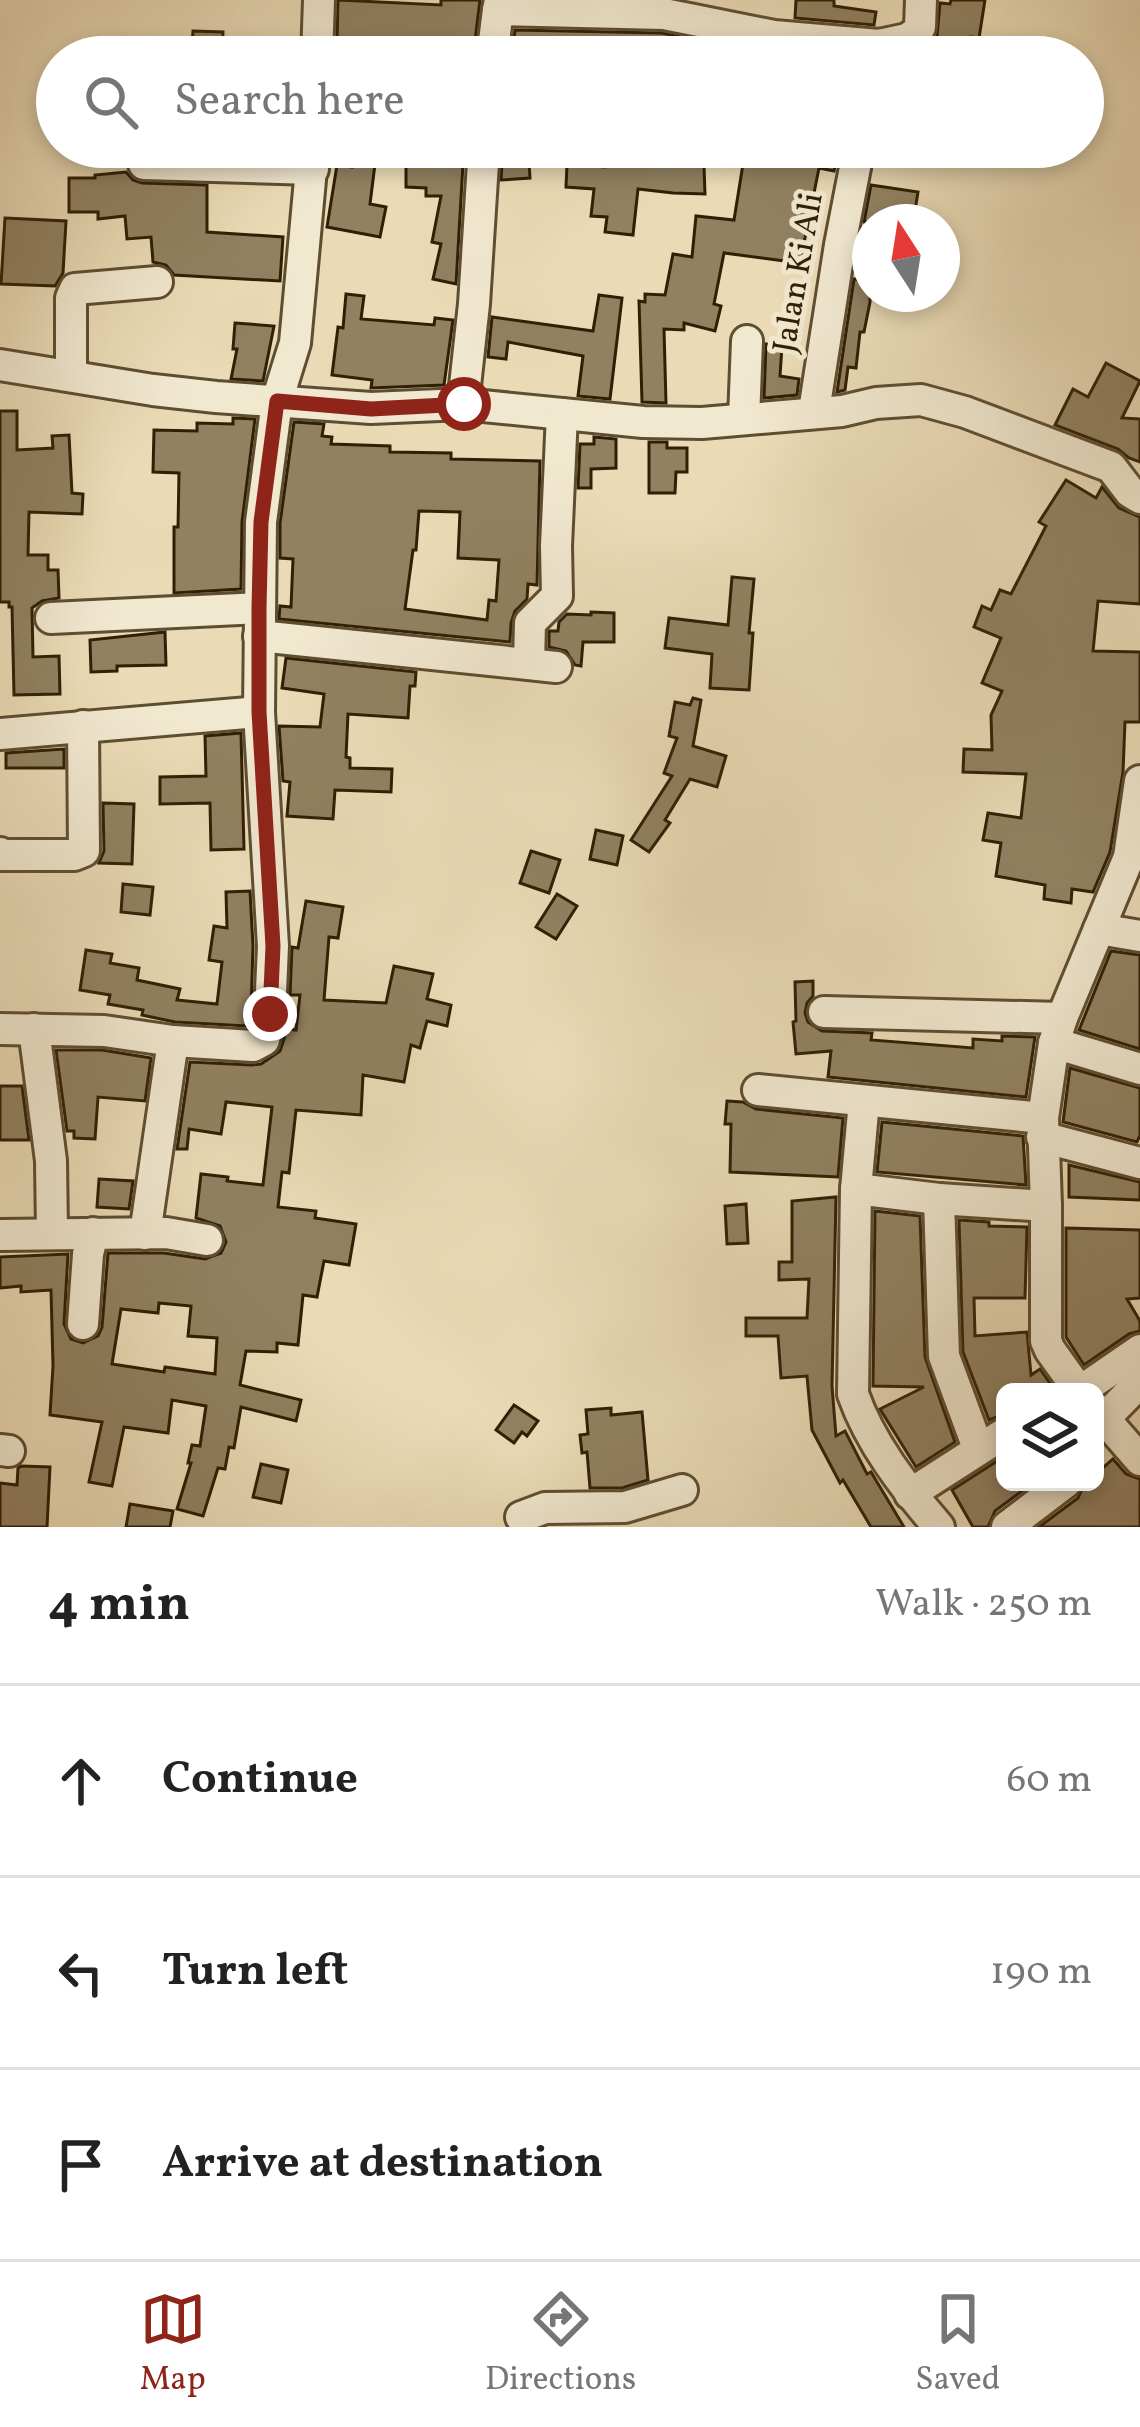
<!DOCTYPE html>
<meta charset="utf-8">
<style>
:root{--surface:#fff;--page:#f2f2f2;--text:#222;--muted:#767676;--line:#e0e0e0;--accent:#8f2418}
body{margin:0;font-family:Vollkorn,serif;background:var(--page);color:var(--text)}
.controls{position:absolute;right:36px;bottom:36px;display:grid;overflow:hidden;border-radius:18px;box-shadow:0 6px 18px #0003}
.controls button{width:108px;height:108px;display:grid;place-items:center;padding:0;border:0;border-bottom:3px solid var(--line);background:var(--surface);color:var(--text);font:60px sans-serif}
.compass{position:absolute;left:852px;top:204px;width:108px;height:108px;border-radius:50%;background:var(--surface);box-shadow:0 6px 18px #0003;rotate:348deg}
.stop{position:absolute;width:36px;height:36px;margin:-27px;border:9px solid #8f2418;border-radius:50%;background:#fff}
.stop.end{background:#8f2418;border-color:#fff;box-shadow:0 3px 12px #0008}
.list{margin:0;padding:0;list-style:none}
h2{display:flex;justify-content:space-between;align-items:center;height:156px;margin:0;padding:0 48px;font-size:51px}
h2 small{font-size:39px;font-weight:400;color:var(--muted)}
.list li{display:grid;grid-template-columns:78px 1fr auto;gap:36px;align-items:center;box-sizing:border-box;height:192px;padding:0 48px;border-top:3px solid var(--line)}
.list b{display:block;font-size:45px;white-space:nowrap}
.list em{font-size:39px;font-style:normal;color:var(--muted)}
.icon{flex:none;width:66px;height:66px;fill:none;stroke:currentColor;stroke-width:2;stroke-linecap:round;stroke-linejoin:round}
.map{position:relative;flex:none;width:1140px;height:1527px;overflow:hidden}
.search{position:absolute;background:var(--surface);box-shadow:0 6px 18px #0003;left:36px;right:36px;top:36px;height:132px;display:flex;align-items:center;gap:30px;box-sizing:border-box;padding:0 42px;border-radius:66px;color:var(--muted);font-size:45px}
.sheet{height:732px;background:var(--surface)}
nav{display:flex;justify-content:space-around;align-items:center;box-sizing:border-box;height:168px;border-top:3px solid var(--line);background:var(--surface);font-size:33px;color:var(--muted)}
nav a{display:grid;justify-items:center;gap:6px}
nav .on{color:var(--accent)}
.map>svg:first-child{display:block}
</style>
<div class="map">
<svg width="1140" height="1527" viewBox="0 0 1140 1527">
<rect width="100%" height="100%" fill="#eadbb6"/>
<filter id="stains"><feTurbulence type="fractalNoise" baseFrequency=".00167" numOctaves="4"/><feColorMatrix values="0 0 0 0 .2 0 0 0 0 .09 0 0 0 0 .02 0 0 0 .5 -.17"/></filter>
<radialGradient id="worn" r=".72"><stop offset=".6" stop-color="#630" stop-opacity="0"/><stop offset="1" stop-color="#630" stop-opacity=".3"/></radialGradient>
<g fill="#918161" stroke="#301f05" stroke-width="3" fill-rule="evenodd">
<path d="M 338,0 L 441,5 L 441,0 L 480,0 L 473,57 L 345,57 L 345,42 L 337,42 Z"/>
<path d="M 796,0 L 834,0 L 834,6 L 876,12 L 874,25 L 795,18 Z"/>
<path d="M 951,0 L 985,0 L 979,38 L 971,37 L 970,57 L 918,57 L 937,37 L 940,3 L 950,4 Z"/>
<path d="M 515,30 L 662,33 L 733,48 L 732,57 L 512,57 Z"/>
<path d="M 193,31 L 223,32 L 222,57 L 191,57 Z"/>
<path d="M 353,147 L 464,147 L 456,284 L 433,279 L 441,244 L 432,242 L 441,196 L 426,196 L 426,188 L 406,187 L 406,166 L 375,164 L 370,204 L 386,207 L 380,237 L 327,227 L 337,165 L 352,167 Z"/>
<path d="M 503,147 L 528,147 L 530,178 L 501,180 Z"/>
<path d="M 606,147 L 839,147 L 834,171 L 819,168 L 800,263 L 724,253 L 714,304 L 721,306 L 715,331 L 684,323 L 684,330 L 664,329 L 666,403 L 642,402 L 639,301 L 645,302 L 645,294 L 665,295 L 673,254 L 692,257 L 696,216 L 734,220 L 743,164 L 704,166 L 705,194 L 673,193 L 638,189 L 633,235 L 605,232 L 607,217 L 591,216 L 594,189 L 566,187 L 567,164 L 605,167 Z"/>
<path d="M 126,172 L 133,180 L 142,183 L 207,185 L 207,232 L 283,237 L 280,281 L 174,275 L 166,265 L 153,262 L 151,237 L 127,239 L 125,216 L 98,219 L 98,212 L 69,212 L 69,178 L 95,178 L 95,175 Z"/>
<path d="M 871,185 L 918,192 L 914,217 L 893,214 L 892,222 L 864,222 Z"/>
<path d="M 5,218 L 66,221 L 63,273 L 55,286 L 1,284 Z"/>
<path d="M 854,279 L 870,281 L 870,302 L 864,332 L 860,332 L 856,368 L 848,367 L 845,390 L 837,392 Z"/>
<path d="M 346,294 L 364,296 L 361,319 L 434,325 L 435,318 L 453,320 L 444,385 L 371,388 L 372,380 L 332,375 L 338,327 L 343,328 Z"/>
<path d="M 599,295 L 622,298 L 610,399 L 578,396 L 583,356 L 508,342 L 506,359 L 488,357 L 492,317 L 593,331 Z"/>
<path d="M 235,323 L 274,326 L 263,381 L 231,379 L 237,349 L 233,349 Z"/>
<path d="M 766,344 L 782,346 L 780,376 L 799,379 L 797,395 L 764,398 Z"/>
<path d="M 1106,363 L 1140,381 L 1122,418 L 1140,419 L 1140,462 L 1129,458 L 1118,449 L 1055,425 L 1073,389 L 1088,397 Z"/>
<path d="M 0,411 L 17,411 L 17,450 L 53,448 L 52,436 L 69,435 L 72,493 L 83,494 L 82,514 L 29,512 L 28,555 L 48,555 L 48,570 L 58,570 L 59,598 L 42,601 L 32,608 L 33,657 L 59,656 L 60,694 L 14,695 L 12,607 L 9,607 L 9,602 L 0,602 Z"/>
<path d="M 233,418 L 255,419 L 242,522 L 241,589 L 174,593 L 174,527 L 178,527 L 179,473 L 153,472 L 154,430 L 197,431 L 197,423 L 233,424 Z"/>
<path d="M 294,422 L 324,424 L 322,436 L 332,437 L 331,444 L 390,446 L 390,452 L 451,453 L 451,459 L 540,461 L 537,585 L 528,584 L 527,599 L 515,611 L 511,623 L 510,642 L 279,619 L 280,606 L 291,607 L 293,559 L 280,558 L 280,523 ZM 419,511 L 460,512 L 458,558 L 499,560 L 496,601 L 489,600 L 487,620 L 405,609 L 413,550 L 416,550 Z"/>
<path d="M 594,437 L 616,439 L 616,468 L 591,469 L 591,488 L 578,488 L 580,444 L 594,444 Z"/>
<path d="M 649,442 L 667,442 L 667,448 L 687,448 L 687,472 L 676,472 L 675,493 L 649,493 Z"/>
<path d="M 1066,480 L 1096,498 L 1102,487 L 1119,508 L 1140,517 L 1140,604 L 1098,601 L 1093,651 L 1140,652 L 1140,722 L 1125,722 L 1123,772 L 1110,852 L 1093,892 L 1072,889 L 1071,903 L 1044,899 L 1045,885 L 996,876 L 1001,843 L 983,840 L 988,813 L 1021,818 L 1026,774 L 963,772 L 964,749 L 992,750 L 991,715 L 1002,691 L 982,683 L 1001,638 L 974,627 L 982,606 L 991,610 L 1000,590 L 1011,594 L 1046,526 L 1039,522 Z"/>
<path d="M 732,577 L 754,579 L 749,633 L 753,633 L 749,690 L 710,688 L 712,654 L 665,648 L 669,618 L 728,625 Z"/>
<path d="M 591,612 L 614,613 L 614,642 L 583,642 L 581,666 L 575,665 L 566,651 L 549,647 L 549,631 L 558,631 L 559,622 L 567,614 L 591,615 Z"/>
<path d="M 165,632 L 166,665 L 117,666 L 117,671 L 91,672 L 90,640 Z"/>
<path d="M 286,658 L 416,672 L 415,686 L 410,686 L 408,718 L 348,714 L 346,757 L 350,758 L 350,768 L 392,769 L 391,792 L 335,790 L 333,819 L 287,816 L 290,782 L 283,781 L 279,726 L 320,727 L 324,694 L 282,688 Z"/>
<path d="M 693,698 L 701,700 L 693,746 L 726,756 L 717,787 L 690,779 L 665,820 L 670,823 L 649,852 L 631,840 L 672,776 L 664,773 L 677,738 L 669,736 L 675,702 L 690,705 Z"/>
<path d="M 241,733 L 244,849 L 211,850 L 210,803 L 160,804 L 160,777 L 206,776 L 205,736 Z"/>
<path d="M 64,749 L 64,768 L 6,768 L 6,753 Z"/>
<path d="M 103,803 L 134,804 L 132,864 L 99,863 L 104,851 Z"/>
<path d="M 596,830 L 623,836 L 617,865 L 590,859 Z"/>
<path d="M 531,851 L 560,860 L 549,893 L 520,883 Z"/>
<path d="M 123,884 L 153,887 L 150,915 L 121,912 Z"/>
<path d="M 250,891 L 253,946 L 251,1011 L 247,1026 L 175,1022 L 142,1015 L 143,1010 L 108,1004 L 110,995 L 80,990 L 86,950 L 112,954 L 110,963 L 139,968 L 137,980 L 180,989 L 177,1000 L 217,1004 L 222,962 L 209,960 L 214,926 L 227,928 L 226,892 Z"/>
<path d="M 557,894 L 577,906 L 556,939 L 536,927 Z"/>
<path d="M 306,901 L 343,907 L 338,938 L 329,937 L 324,1000 L 386,1003 L 394,966 L 433,974 L 427,999 L 451,1005 L 447,1026 L 427,1021 L 420,1048 L 411,1045 L 404,1082 L 363,1075 L 361,1115 L 296,1110 L 289,1173 L 282,1172 L 278,1207 L 316,1211 L 315,1218 L 356,1224 L 349,1265 L 324,1261 L 317,1297 L 303,1295 L 298,1345 L 277,1343 L 277,1352 L 246,1351 L 240,1385 L 301,1400 L 296,1421 L 241,1407 L 234,1448 L 229,1447 L 225,1469 L 218,1468 L 203,1516 L 177,1509 L 191,1463 L 188,1463 L 192,1445 L 200,1446 L 206,1406 L 172,1400 L 168,1433 L 124,1427 L 112,1486 L 89,1482 L 102,1422 L 50,1415 L 53,1366 L 51,1290 L 21,1292 L 21,1286 L 0,1288 L 0,1257 L 68,1254 L 64,1324 L 71,1339 L 83,1343 L 98,1336 L 102,1327 L 108,1253 L 164,1253 L 205,1259 L 221,1253 L 226,1242 L 220,1226 L 196,1218 L 201,1174 L 228,1177 L 227,1181 L 263,1185 L 272,1107 L 226,1102 L 221,1134 L 189,1129 L 187,1149 L 177,1149 L 190,1062 L 252,1065 L 261,1064 L 280,1051 L 287,1029 L 296,1030 L 300,995 L 290,995 L 292,947 L 298,948 ZM 159,1303 L 191,1306 L 188,1336 L 217,1338 L 215,1374 L 165,1367 L 164,1372 L 112,1364 L 121,1309 L 158,1313 Z"/>
<path d="M 1111,951 L 1140,955 L 1140,1049 L 1079,1030 Z"/>
<path d="M 813,981 L 813,996 L 807,1003 L 805,1013 L 808,1022 L 822,1031 L 872,1033 L 871,1040 L 973,1048 L 973,1039 L 1002,1041 L 1002,1036 L 1035,1037 L 1026,1097 L 828,1077 L 831,1051 L 796,1054 L 793,1022 L 796,1021 L 795,982 Z"/>
<path d="M 56,1050 L 102,1050 L 151,1058 L 145,1101 L 98,1097 L 95,1139 L 74,1138 L 74,1131 L 67,1131 Z"/>
<path d="M 1070,1068 L 1140,1088 L 1140,1135 L 1137,1142 L 1063,1122 Z"/>
<path d="M 0,1086 L 22,1086 L 29,1140 L 0,1140 Z"/>
<path d="M 727,1101 L 743,1102 L 756,1109 L 843,1118 L 838,1177 L 730,1172 L 731,1124 L 725,1124 Z"/>
<path d="M 882,1122 L 1023,1136 L 1026,1185 L 877,1172 Z"/>
<path d="M 1069,1165 L 1140,1182 L 1140,1200 L 1069,1197 Z"/>
<path d="M 99,1179 L 133,1181 L 129,1209 L 97,1207 Z"/>
<path d="M 836,1197 L 832,1386 L 836,1436 L 845,1431 L 867,1474 L 871,1472 L 904,1527 L 871,1527 L 843,1480 L 840,1483 L 812,1430 L 807,1376 L 781,1378 L 778,1336 L 746,1336 L 746,1318 L 807,1318 L 809,1279 L 779,1280 L 779,1262 L 792,1262 L 792,1201 Z"/>
<path d="M 746,1204 L 748,1243 L 727,1244 L 725,1206 Z"/>
<path d="M 875,1211 L 920,1216 L 925,1357 L 955,1442 L 916,1467 L 880,1409 L 924,1387 L 873,1386 Z"/>
<path d="M 959,1220 L 989,1222 L 989,1226 L 1027,1227 L 1025,1298 L 974,1298 L 975,1336 L 1027,1332 L 1031,1375 L 1040,1369 L 1056,1392 L 1005,1392 L 1005,1414 L 989,1420 L 963,1352 Z"/>
<path d="M 1066,1228 L 1140,1230 L 1140,1298 L 1127,1299 L 1140,1321 L 1140,1331 L 1129,1334 L 1084,1365 L 1066,1337 Z"/>
<path d="M 514,1405 L 538,1421 L 527,1436 L 522,1432 L 514,1443 L 496,1430 Z"/>
<path d="M 611,1408 L 611,1415 L 642,1412 L 648,1480 L 622,1488 L 590,1488 L 587,1452 L 582,1453 L 580,1435 L 588,1434 L 586,1410 Z"/>
<path d="M 1005,1456 L 1005,1482 L 1034,1482 L 995,1511 L 988,1527 L 973,1527 L 952,1490 Z"/>
<path d="M 1113,1459 L 1126,1474 L 1140,1479 L 1140,1527 L 1039,1527 L 1078,1498 L 1085,1482 L 1095,1482 L 1095,1475 Z"/>
<path d="M 261,1464 L 288,1470 L 281,1503 L 253,1497 Z"/>
<path d="M 21,1466 L 50,1467 L 47,1527 L 0,1527 L 0,1483 L 17,1485 L 18,1468 Z"/>
<path d="M 130,1504 L 173,1511 L 170,1527 L 126,1527 Z"/>
</g>
<g fill="none" stroke-linecap="round" stroke-linejoin="round">
<defs>
<g id="minor">
<path d="M 500,0 L 498,10 L 664,14 L 774,36 L 879,45 L 907,39 L 916,33 L 920,27 L 921,0"/>
<path d="M 317,57 L 319,0"/>
<path d="M 492,57 L 498,10"/>
<path d="M 144,164 L 313,169"/>
<path d="M 0,365 L 153,390 L 216,397 L 371,408 L 463,404 L 643,422 L 702,423 L 842,411 L 876,403 L 921,400 L 965,412 L 1111,467 L 1130,492 L 1140,498"/>
<path d="M 71,376 L 71,298 L 75,289 L 157,282"/>
<path d="M 463,404 L 474,304 L 484,147"/>
<path d="M 814,411 L 840,245 L 859,147"/>
<path d="M 744,419 L 747,341"/>
<path d="M 51,618 L 259,608"/>
<path d="M 259,636 L 556,667"/>
<path d="M 529,664 L 530,623 L 557,596 L 556,546 L 562,414"/>
<path d="M 0,734 L 259,712"/>
<path d="M 0,853 L 2,855 L 74,855 L 84,851 L 83,726"/>
<path d="M 1099,929 L 1140,936"/>
<path d="M 824,1012 L 1062,1018"/>
<path d="M 0,1029 L 104,1031 L 173,1041 L 253,1046 L 264,1040 L 270,1014 L 273,946 L 259,712 L 261,522 L 277,401 L 295,343 L 313,147"/>
<path d="M 34,1029 L 51,1161 L 52,1233"/>
<path d="M 1054,1043 L 1140,1069"/>
<path d="M 758,1090 L 1043,1118 L 1046,1206 L 1046,1341 L 1050,1350 L 1080,1392"/>
<path d="M 864,1101 L 856,1189 L 853,1394 C 870,1443 905,1488 939,1527"/>
<path d="M 1043,1118 L 1054,1043 L 1062,1018 L 1129,857 L 1140,781"/>
<path d="M 1042,1137 L 1140,1163"/>
<path d="M 856,1189 L 939,1199 L 1046,1206"/>
<path d="M 939,1199 L 944,1356 L 978,1448"/>
<path d="M 145,1234 L 173,1041"/>
<path d="M 0,1235 L 166,1233 L 207,1240"/>
<path d="M 83,1324 L 88,1254 L 93,1233"/>
<path d="M 1079,1392 L 1140,1350"/>
<path d="M 1095,1408 L 1140,1460"/>
<path d="M 1105,1418 L 1140,1382"/>
<path d="M 0,1450 L 9,1451"/>
<path d="M 910,1494 L 1005,1433"/>
<path d="M 521,1517 L 545,1508 L 625,1507 L 682,1490"/>
<path d="M 1007,1527 L 1066,1482"/>
</g>
</defs>
<use href="#minor" stroke="#5e4e31" stroke-width="36"/>
<use href="#minor" stroke="#f1e8d0" stroke-width="30"/>
</g>
<g fill="none" stroke-linecap="round" stroke-linejoin="round">
<path stroke="#8f2418" stroke-width="15" d="M 270,1014 L 273,946 L 259,712 L 259,608 L 261,522 L 277,401 L 371,409 L 464,404"/>
</g>
<g text-anchor="middle" dominant-baseline="central" stroke-width="10" stroke-linejoin="round" paint-order="stroke">
<g font-size="33" fill="#301f05" stroke="#f1e8d0">
<text transform="translate(800 273) rotate(-80)">Jalan Ki Ali</text>
</g>
</g>
<rect width="100%" height="100%" filter="url(#stains)"/>
<rect width="100%" height="100%" fill="url(#worn)"/>
</svg>
<div class="controls">
<button><svg class="icon" aria-label="layers" viewBox="0 0 24 24"><path d="M12 4l9 5-9 5-9-5zM3 14l9 5 9-5"/></svg></button>
</div>
<svg class="compass" viewBox="-18 -18 36 36"><path d="M0-13l5 13h-10z" fill="#e53935"/><path d="M0 13l5-13h-10z" fill="#767676"/></svg>
<div class="stop" style="left:464px;top:404px"></div>
<div class="stop end" style="left:270px;top:1014px"></div>
<div class="search"><svg class="icon" aria-label="search" viewBox="0 0 24 24"><circle cx="10" cy="10" r="6"/><path d="M15 15l6 6"/></svg>Search here</div>
</div>
<section class="sheet">
<h2>4 min<small>Walk · 250 m</small></h2>
<ul class="list">
<li><svg class="icon" aria-label="ahead" viewBox="0 0 24 24"><path d="M12 20V5M6 11l6-6 6 6"/></svg><div><b>Continue</b></div><em>60 m</em></li>
<li><svg class="icon" aria-label="left" viewBox="0 0 24 24"><path d="M17 20v-9H6M10 6l-5 5 5 5"/></svg><div><b>Turn left</b></div><em>190 m</em></li>
<li><svg class="icon" aria-label="arrive" viewBox="0 0 24 24"><path d="M6 21V4h12l-3 4 3 4H6"/></svg><div><b>Arrive at destination</b></div></li>
</ul>
</section>
<nav>
<a class="on"><svg class="icon" aria-label="map" viewBox="0 0 24 24"><path d="M3 6l6-2 6 2 6-2v14l-6 2-6-2-6 2zM9 4v14M15 6v14"/></svg>Map</a>
<a><svg class="icon" aria-label="directions" viewBox="0 0 24 24"><path d="M12 3l9 9-9 9-9-9zM9 14v-3h6M13 9l2 2-2 2"/></svg>Directions</a>
<a><svg class="icon" aria-label="saved" viewBox="0 0 24 24"><path d="M7 4h10v16l-5-4-5 4z"/></svg>Saved</a>
</nav>
